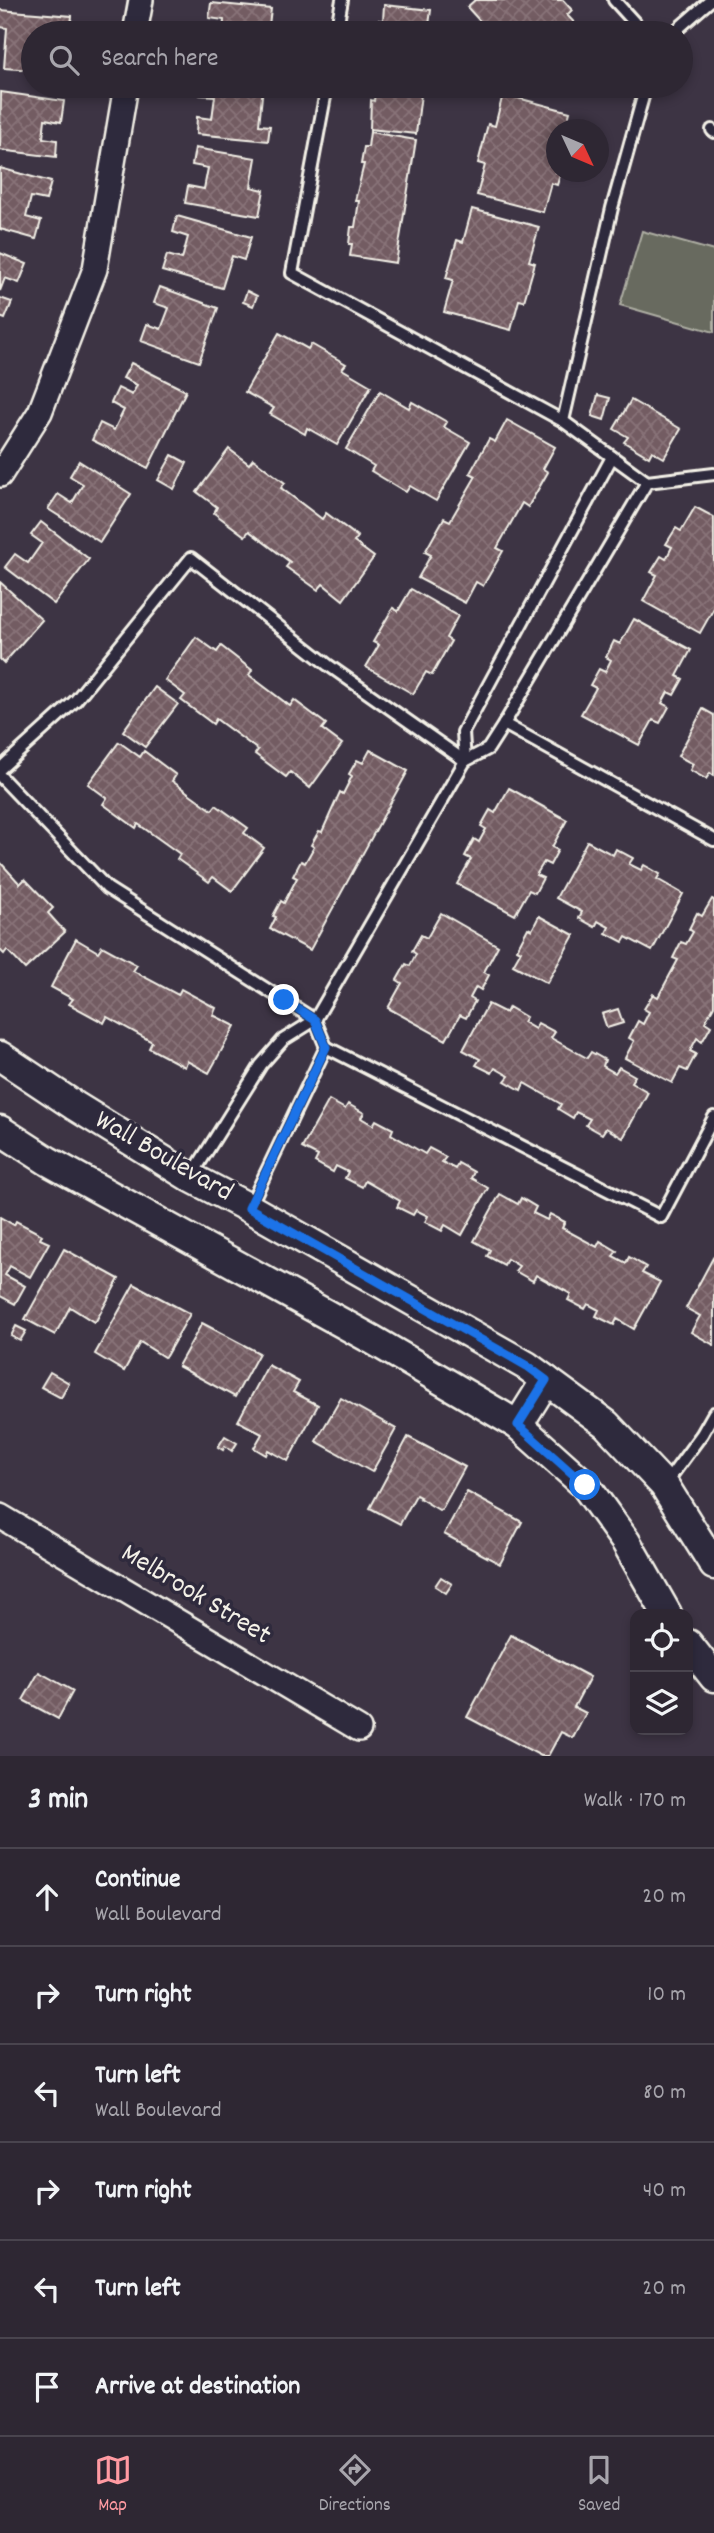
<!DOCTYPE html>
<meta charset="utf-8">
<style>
:root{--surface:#2e2733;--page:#362f3b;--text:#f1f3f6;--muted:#a7a5ac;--line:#49444e;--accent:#ff9aa2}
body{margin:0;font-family:Dekko,sans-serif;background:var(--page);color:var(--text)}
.controls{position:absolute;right:21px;bottom:21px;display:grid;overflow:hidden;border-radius:14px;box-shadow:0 4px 10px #0003}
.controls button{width:63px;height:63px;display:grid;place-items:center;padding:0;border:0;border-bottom:2px solid var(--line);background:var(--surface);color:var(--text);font:35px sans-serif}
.compass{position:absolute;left:546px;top:119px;width:63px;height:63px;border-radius:50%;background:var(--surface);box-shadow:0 4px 10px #0003;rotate:134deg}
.stop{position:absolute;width:21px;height:21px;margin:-16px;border:5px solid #1a73e8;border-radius:50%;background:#fff}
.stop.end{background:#1a73e8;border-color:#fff;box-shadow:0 2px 7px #0008}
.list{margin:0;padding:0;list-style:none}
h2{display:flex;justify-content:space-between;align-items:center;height:91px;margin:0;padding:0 28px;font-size:30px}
h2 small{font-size:23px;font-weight:400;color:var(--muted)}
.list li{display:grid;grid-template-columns:46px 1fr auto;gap:21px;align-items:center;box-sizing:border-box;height:98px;padding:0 28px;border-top:2px solid var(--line)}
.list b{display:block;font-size:26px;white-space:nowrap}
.list p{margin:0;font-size:23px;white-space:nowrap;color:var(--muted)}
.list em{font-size:23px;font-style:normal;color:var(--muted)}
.icon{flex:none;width:38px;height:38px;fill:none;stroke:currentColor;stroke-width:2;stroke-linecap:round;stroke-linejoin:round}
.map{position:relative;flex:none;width:714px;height:1756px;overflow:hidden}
.search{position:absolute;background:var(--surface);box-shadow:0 4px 10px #0003;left:21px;right:21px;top:21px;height:77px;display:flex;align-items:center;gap:18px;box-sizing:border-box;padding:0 24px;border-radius:38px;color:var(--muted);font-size:26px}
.sheet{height:679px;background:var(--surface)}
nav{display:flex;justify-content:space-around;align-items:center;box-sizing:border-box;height:98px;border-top:2px solid var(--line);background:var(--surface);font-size:19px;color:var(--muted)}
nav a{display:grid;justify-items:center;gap:4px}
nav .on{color:var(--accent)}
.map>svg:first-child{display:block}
</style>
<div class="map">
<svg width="714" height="1756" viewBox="0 0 714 1756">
<defs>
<pattern id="building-cross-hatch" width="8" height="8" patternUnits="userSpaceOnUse" patternTransform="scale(1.75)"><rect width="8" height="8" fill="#735b62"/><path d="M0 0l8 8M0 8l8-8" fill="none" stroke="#887378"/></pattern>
</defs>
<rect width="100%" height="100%" fill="#3d3444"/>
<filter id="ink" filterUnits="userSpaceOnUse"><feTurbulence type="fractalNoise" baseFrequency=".0143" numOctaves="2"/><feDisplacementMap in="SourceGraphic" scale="14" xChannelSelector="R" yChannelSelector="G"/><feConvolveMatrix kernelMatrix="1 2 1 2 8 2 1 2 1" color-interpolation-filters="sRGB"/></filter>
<g filter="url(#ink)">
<path fill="#676b5e" stroke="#aeaea3" stroke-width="2" d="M 642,231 L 714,251 L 714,332 L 620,305 Z"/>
<g fill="url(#building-cross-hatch)" stroke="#f4f1e8" stroke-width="2">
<path d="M 475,0 L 563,0 L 572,10 L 567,15 L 584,33 L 488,33 L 489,31 L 467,7 Z"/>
<path d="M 211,3 L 271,9 L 268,33 L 223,33 L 224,20 L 209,18 Z"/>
<path d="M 384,5 L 431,10 L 428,33 L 378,33 L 379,20 L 383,21 Z"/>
<path d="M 0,10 L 72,16 L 70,33 L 33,33 L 33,70 L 4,68 L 7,28 L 0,27 Z"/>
<path d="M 201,86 L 263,86 L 259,125 L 270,126 L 268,141 L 196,134 L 197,117 L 212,119 L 215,96 L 200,95 Z"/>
<path d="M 376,86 L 422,86 L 416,134 L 370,129 L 371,100 L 374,101 Z"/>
<path d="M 1,92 L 64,101 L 61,122 L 45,119 L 43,138 L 57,140 L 56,157 L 0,150 Z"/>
<path d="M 503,94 L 570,112 L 565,130 L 556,130 L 556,172 L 561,172 L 557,185 L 551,183 L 543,212 L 477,195 L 485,165 L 478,163 L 488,124 L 495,126 Z"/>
<path d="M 370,132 L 416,140 L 396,263 L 350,256 L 352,244 L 349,244 L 351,227 L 355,227 L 359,201 L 355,201 L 364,164 L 361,164 L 364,147 L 368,147 Z"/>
<path d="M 195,148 L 256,158 L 251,187 L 264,190 L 259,216 L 185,203 L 188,186 L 204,189 L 208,168 L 192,165 Z"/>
<path d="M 0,168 L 51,182 L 46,200 L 31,197 L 26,217 L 41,221 L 36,239 L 0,229 Z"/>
<path d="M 472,209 L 539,227 L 529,261 L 535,263 L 524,301 L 519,300 L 511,330 L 444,312 L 453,280 L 446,278 L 457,240 L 463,242 Z"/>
<path d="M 177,216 L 251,237 L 244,260 L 232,256 L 222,288 L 162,271 L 167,255 L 182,259 L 188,237 L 173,232 Z"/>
<path d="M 0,253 L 27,264 L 19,283 L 5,278 L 0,291 Z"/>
<path d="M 160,287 L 218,308 L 199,362 L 141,341 L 147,324 L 161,329 L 169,308 L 154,303 Z"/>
<path d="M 247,291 L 257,296 L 253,306 L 243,302 Z"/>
<path d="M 0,298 L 12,302 L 5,319 L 0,317 Z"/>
<path d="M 279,333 L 308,349 L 311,344 L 346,364 L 342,369 L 371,386 L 337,445 L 307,428 L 305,434 L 270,414 L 274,408 L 245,392 Z"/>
<path d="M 131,363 L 186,391 L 148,468 L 92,440 L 100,423 L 114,430 L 124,410 L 111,403 L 118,388 L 132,395 L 137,385 L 123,378 Z"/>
<path d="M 380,391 L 409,408 L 412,402 L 447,422 L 444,427 L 470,442 L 436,501 L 410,486 L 406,492 L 371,471 L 374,466 L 346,449 Z"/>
<path d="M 598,395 L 610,398 L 604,420 L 592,416 Z"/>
<path d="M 631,400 L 681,429 L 664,458 L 652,451 L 649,457 L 624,442 L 628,437 L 614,429 Z"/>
<path d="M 507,420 L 555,447 L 543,469 L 548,472 L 528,507 L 522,503 L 497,548 L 503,551 L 483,586 L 476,582 L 465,603 L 418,578 L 431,555 L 425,552 L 444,518 L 450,521 L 476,476 L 470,473 L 489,439 L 495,442 Z"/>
<path d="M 229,449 L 249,464 L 253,459 L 285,483 L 281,488 L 322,519 L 326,513 L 358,537 L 354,542 L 374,557 L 343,600 L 323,584 L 318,590 L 286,567 L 290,562 L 249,531 L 245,536 L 214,513 L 217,507 L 197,492 Z"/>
<path d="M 172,455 L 187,463 L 174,489 L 158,480 Z"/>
<path d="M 79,461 L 131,494 L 100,542 L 48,509 L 58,494 L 72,503 L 83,484 L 70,476 Z"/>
<path d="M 695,507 L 714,517 L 714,608 L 700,633 L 643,601 L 657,575 L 651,572 L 661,556 L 666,559 L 672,547 L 666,544 L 676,528 L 681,531 Z"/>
<path d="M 41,522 L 89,559 L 54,604 L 5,567 L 15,554 L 28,563 L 42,543 L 31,535 Z"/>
<path d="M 0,582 L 42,620 L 4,663 L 0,659 Z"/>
<path d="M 411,589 L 458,616 L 446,638 L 451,641 L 432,675 L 426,672 L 413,694 L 366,667 L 379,645 L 373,642 L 393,608 L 398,611 Z"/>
<path d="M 634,619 L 691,650 L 677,676 L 683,679 L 674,695 L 668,692 L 662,703 L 669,707 L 660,723 L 653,720 L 639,745 L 581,714 L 596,688 L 590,685 L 599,669 L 605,672 L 611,660 L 606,657 L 614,641 L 620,644 Z"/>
<path d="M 196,637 L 217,652 L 221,646 L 252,670 L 249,675 L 290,706 L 294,700 L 326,724 L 322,729 L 342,744 L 310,788 L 290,772 L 286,777 L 255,754 L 258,750 L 216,719 L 213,724 L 181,700 L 185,695 L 165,680 Z"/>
<path d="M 155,687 L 178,704 L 145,747 L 123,731 Z"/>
<path d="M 703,709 L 714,715 L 714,776 L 710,773 L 706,779 L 690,770 L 693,764 L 678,756 Z"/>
<path d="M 119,742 L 140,757 L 144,751 L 176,775 L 172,781 L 212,810 L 216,805 L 248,828 L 244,833 L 264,848 L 232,891 L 213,877 L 209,882 L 177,859 L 180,854 L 138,824 L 136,828 L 103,804 L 107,798 L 88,784 Z"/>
<path d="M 370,750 L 408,771 L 310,950 L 270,929 L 276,917 L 273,916 L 281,901 L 284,903 L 297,878 L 293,876 L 301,861 L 305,863 L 314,847 L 311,845 L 319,831 L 322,832 L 340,792 L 343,794 L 352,776 L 349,774 L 357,760 L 363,763 Z"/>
<path d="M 509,788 L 567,820 L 552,847 L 558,850 L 550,865 L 544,862 L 536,875 L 543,878 L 535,893 L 529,890 L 515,915 L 457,884 L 471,859 L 465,856 L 474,839 L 479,842 L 486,829 L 481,826 L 490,810 L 495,813 Z"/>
<path d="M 587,841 L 613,855 L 616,849 L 633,858 L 629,864 L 641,870 L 644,865 L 660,874 L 657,879 L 683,894 L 652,951 L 626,937 L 623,942 L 606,933 L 609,927 L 598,921 L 595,927 L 579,918 L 582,912 L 556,898 Z"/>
<path d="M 0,862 L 20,884 L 25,879 L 53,908 L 48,913 L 65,932 L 25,969 L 7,950 L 4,954 L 0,950 Z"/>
<path d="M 712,899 L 714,900 L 714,1006 L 705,1022 L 711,1026 L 702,1042 L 697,1038 L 690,1051 L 696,1054 L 687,1071 L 680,1068 L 672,1083 L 625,1058 L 634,1041 L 629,1038 L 638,1021 L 643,1024 L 649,1012 L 644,1009 L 653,994 L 658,997 L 678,960 L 673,958 L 681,942 L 686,944 L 693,932 L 689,929 L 697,913 L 702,916 Z"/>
<path d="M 441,913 L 498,946 L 484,972 L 489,975 L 481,990 L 476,987 L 470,998 L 475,1001 L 466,1018 L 460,1015 L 446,1040 L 388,1008 L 402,983 L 397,980 L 406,964 L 410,966 L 416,954 L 412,951 L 421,935 L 427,938 Z"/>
<path d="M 539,916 L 574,935 L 547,983 L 513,965 L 521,951 L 517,949 L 528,928 L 532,930 Z"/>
<path d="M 76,939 L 98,952 L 102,946 L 137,965 L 133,971 L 178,995 L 181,989 L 216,1008 L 213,1015 L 235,1026 L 209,1073 L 187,1061 L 185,1067 L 149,1048 L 152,1042 L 107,1017 L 104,1023 L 69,1004 L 73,999 L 51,987 Z"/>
<path d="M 488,1004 L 506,1013 L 509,1007 L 526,1017 L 523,1022 L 535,1029 L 538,1023 L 555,1032 L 551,1038 L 587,1058 L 591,1052 L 605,1060 L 603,1066 L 615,1073 L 619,1067 L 635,1076 L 631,1082 L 648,1092 L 623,1138 L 606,1128 L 602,1134 L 586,1125 L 590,1119 L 576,1112 L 573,1118 L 558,1109 L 561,1104 L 524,1083 L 521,1090 L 505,1081 L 509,1076 L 495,1068 L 492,1073 L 476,1065 L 480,1059 L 463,1050 Z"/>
<path d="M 618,1009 L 623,1023 L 607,1028 L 602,1014 Z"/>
<path d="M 329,1100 L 345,1109 L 348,1104 L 364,1113 L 361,1118 L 373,1125 L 376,1120 L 393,1129 L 391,1134 L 425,1154 L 429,1148 L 446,1157 L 442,1162 L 455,1169 L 458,1163 L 474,1172 L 471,1178 L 488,1188 L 462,1235 L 445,1225 L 442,1231 L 425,1222 L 428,1216 L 416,1210 L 413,1215 L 397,1207 L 400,1201 L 365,1181 L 362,1187 L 345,1178 L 348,1172 L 336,1166 L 333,1172 L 315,1162 L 318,1156 L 302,1148 Z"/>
<path d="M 500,1194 L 518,1204 L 521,1198 L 536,1207 L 533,1213 L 547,1220 L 550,1214 L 565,1222 L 562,1228 L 597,1247 L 600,1241 L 617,1251 L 613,1256 L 626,1263 L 629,1257 L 646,1267 L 642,1273 L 660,1282 L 634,1329 L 617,1319 L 614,1325 L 596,1316 L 599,1310 L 588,1304 L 585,1309 L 568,1300 L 571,1294 L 536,1275 L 533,1281 L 515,1271 L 519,1266 L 507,1259 L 504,1265 L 487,1256 L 490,1250 L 474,1241 Z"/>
<path d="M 0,1217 L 14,1225 L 16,1221 L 42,1235 L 40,1239 L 49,1243 L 30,1277 L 10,1266 L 5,1275 L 25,1286 L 15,1304 L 0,1296 Z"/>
<path d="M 64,1249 L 119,1279 L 96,1321 L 94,1322 L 70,1307 L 55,1335 L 25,1319 Z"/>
<path d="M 714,1256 L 714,1345 L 691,1332 L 700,1316 L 686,1308 Z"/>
<path d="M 134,1284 L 190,1314 L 166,1356 L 164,1357 L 140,1342 L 124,1371 L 95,1354 Z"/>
<path d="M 202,1323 L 259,1353 L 235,1397 L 178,1366 Z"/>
<path d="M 16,1326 L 26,1331 L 20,1341 L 11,1336 Z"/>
<path d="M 268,1365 L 299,1382 L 293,1392 L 318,1405 L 288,1461 L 268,1450 L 266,1455 L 254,1448 L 262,1434 L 238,1421 Z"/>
<path d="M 50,1372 L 69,1383 L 61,1398 L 41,1387 Z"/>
<path d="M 341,1398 L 396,1429 L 372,1472 L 316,1441 Z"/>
<path d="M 225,1436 L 237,1443 L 232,1451 L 225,1446 L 223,1450 L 218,1447 Z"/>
<path d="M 408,1437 L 465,1467 L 442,1509 L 439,1510 L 419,1498 L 420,1497 L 416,1495 L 400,1524 L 370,1508 Z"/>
<path d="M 467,1492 L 522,1522 L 500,1564 L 444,1534 Z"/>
<path d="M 441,1577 L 452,1584 L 446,1593 L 435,1586 Z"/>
<path d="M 511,1635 L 590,1677 L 574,1707 L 586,1713 L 573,1738 L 561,1732 L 548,1756 L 541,1756 L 467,1717 Z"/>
<path d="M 39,1672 L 73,1691 L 58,1719 L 23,1700 Z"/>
</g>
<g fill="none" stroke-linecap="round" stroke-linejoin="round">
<defs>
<g id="service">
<path d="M 614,0 L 644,33"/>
<path d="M 336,33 L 342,0"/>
<path d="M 673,33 L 711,0"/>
<path d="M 327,86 L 292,273 L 563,421 L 647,482 L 714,474"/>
<path d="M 712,130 L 714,132"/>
<path d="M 563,421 L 612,208 L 646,86"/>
<path d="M 504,724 L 714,840"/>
<path d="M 465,761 L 488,749 L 504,724 L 647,482"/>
<path d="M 0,769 L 76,700 L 191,558 L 328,665 L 465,761"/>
<path d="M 0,776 L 107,888 L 315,1020 L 326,1047 L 250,1206"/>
<path d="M 326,1047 L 661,1217 L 714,1117"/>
<path d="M 192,1175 L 261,1065 L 283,1040 L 315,1020 L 465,761 L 463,732 L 612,457"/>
<path d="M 666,1483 L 702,1434 L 714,1413"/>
</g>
<g id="minor">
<path d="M 135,33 L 141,0"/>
<path d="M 0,475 L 40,412 L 95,269 L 126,86"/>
<path d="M 0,1516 L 359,1729"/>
</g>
<g id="tertiary">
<path d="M 0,1056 L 75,1106 L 190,1177 L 249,1208 L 527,1366 L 606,1424 L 664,1485 L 714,1565"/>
<path d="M 0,1130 L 48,1161 L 373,1340 L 518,1425 L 585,1485 L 626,1542 L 667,1614"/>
<path d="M 518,1425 L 546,1380"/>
<path d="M 688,1644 L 714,1677"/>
</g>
</defs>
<use href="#service" stroke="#f4f1e8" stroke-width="16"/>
<use href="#minor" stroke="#f4f1e8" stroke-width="28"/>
<use href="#tertiary" stroke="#f4f1e8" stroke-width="33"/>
<use href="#service" stroke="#2f2a3d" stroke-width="10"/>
<use href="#minor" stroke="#2f2a3d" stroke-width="23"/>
<use href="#tertiary" stroke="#2f2a3d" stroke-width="28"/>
</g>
</g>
<g fill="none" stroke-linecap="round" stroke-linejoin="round" filter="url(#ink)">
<path stroke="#1a73e8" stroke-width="9" d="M 284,1000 L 315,1020 L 326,1047 L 249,1208 L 527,1366 L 546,1380 L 518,1425 L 585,1485"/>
</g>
<g text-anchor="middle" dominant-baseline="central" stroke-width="7" stroke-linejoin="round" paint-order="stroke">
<g font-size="28" fill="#f4f1e8" stroke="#2f2a3d">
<text transform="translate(163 1158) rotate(30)">Wall Boulevard</text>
<text transform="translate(195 1596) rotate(31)">Melbrook Street</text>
</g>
</g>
</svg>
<div class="controls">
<button><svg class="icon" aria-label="locate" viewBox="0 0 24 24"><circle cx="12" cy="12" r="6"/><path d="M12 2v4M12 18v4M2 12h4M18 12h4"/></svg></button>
<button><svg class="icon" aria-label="layers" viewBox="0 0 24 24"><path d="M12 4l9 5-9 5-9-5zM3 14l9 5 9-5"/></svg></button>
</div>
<svg class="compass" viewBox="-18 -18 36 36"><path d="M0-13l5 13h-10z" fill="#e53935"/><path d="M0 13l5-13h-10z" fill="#a7a5ac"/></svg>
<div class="stop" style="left:585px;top:1485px"></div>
<div class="stop end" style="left:284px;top:1000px"></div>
<div class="search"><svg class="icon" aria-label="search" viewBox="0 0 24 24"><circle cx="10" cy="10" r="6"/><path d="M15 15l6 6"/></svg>Search here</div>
</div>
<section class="sheet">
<h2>3 min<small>Walk · 170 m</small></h2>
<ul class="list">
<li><svg class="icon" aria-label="ahead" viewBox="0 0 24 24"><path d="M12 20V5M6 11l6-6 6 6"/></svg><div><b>Continue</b><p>Wall Boulevard</p></div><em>20 m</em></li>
<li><svg class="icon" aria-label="right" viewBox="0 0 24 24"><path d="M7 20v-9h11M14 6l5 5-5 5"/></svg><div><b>Turn right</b></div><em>10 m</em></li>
<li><svg class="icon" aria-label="left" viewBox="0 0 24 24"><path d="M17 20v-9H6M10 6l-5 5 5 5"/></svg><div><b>Turn left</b><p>Wall Boulevard</p></div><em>80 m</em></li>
<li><svg class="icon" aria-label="right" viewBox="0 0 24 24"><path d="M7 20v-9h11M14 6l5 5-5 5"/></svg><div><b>Turn right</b></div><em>40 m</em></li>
<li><svg class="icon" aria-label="left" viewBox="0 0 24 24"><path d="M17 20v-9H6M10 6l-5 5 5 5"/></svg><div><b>Turn left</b></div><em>20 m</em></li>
<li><svg class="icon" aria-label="arrive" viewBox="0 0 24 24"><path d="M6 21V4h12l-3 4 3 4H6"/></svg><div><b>Arrive at destination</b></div></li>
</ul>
</section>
<nav>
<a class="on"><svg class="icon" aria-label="map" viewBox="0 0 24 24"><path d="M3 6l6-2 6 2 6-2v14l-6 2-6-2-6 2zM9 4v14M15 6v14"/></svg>Map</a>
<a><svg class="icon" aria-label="directions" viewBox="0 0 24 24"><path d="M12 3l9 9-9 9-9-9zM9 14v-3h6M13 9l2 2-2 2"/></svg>Directions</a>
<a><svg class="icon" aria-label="saved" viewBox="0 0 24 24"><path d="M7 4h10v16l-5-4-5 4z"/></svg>Saved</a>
</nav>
